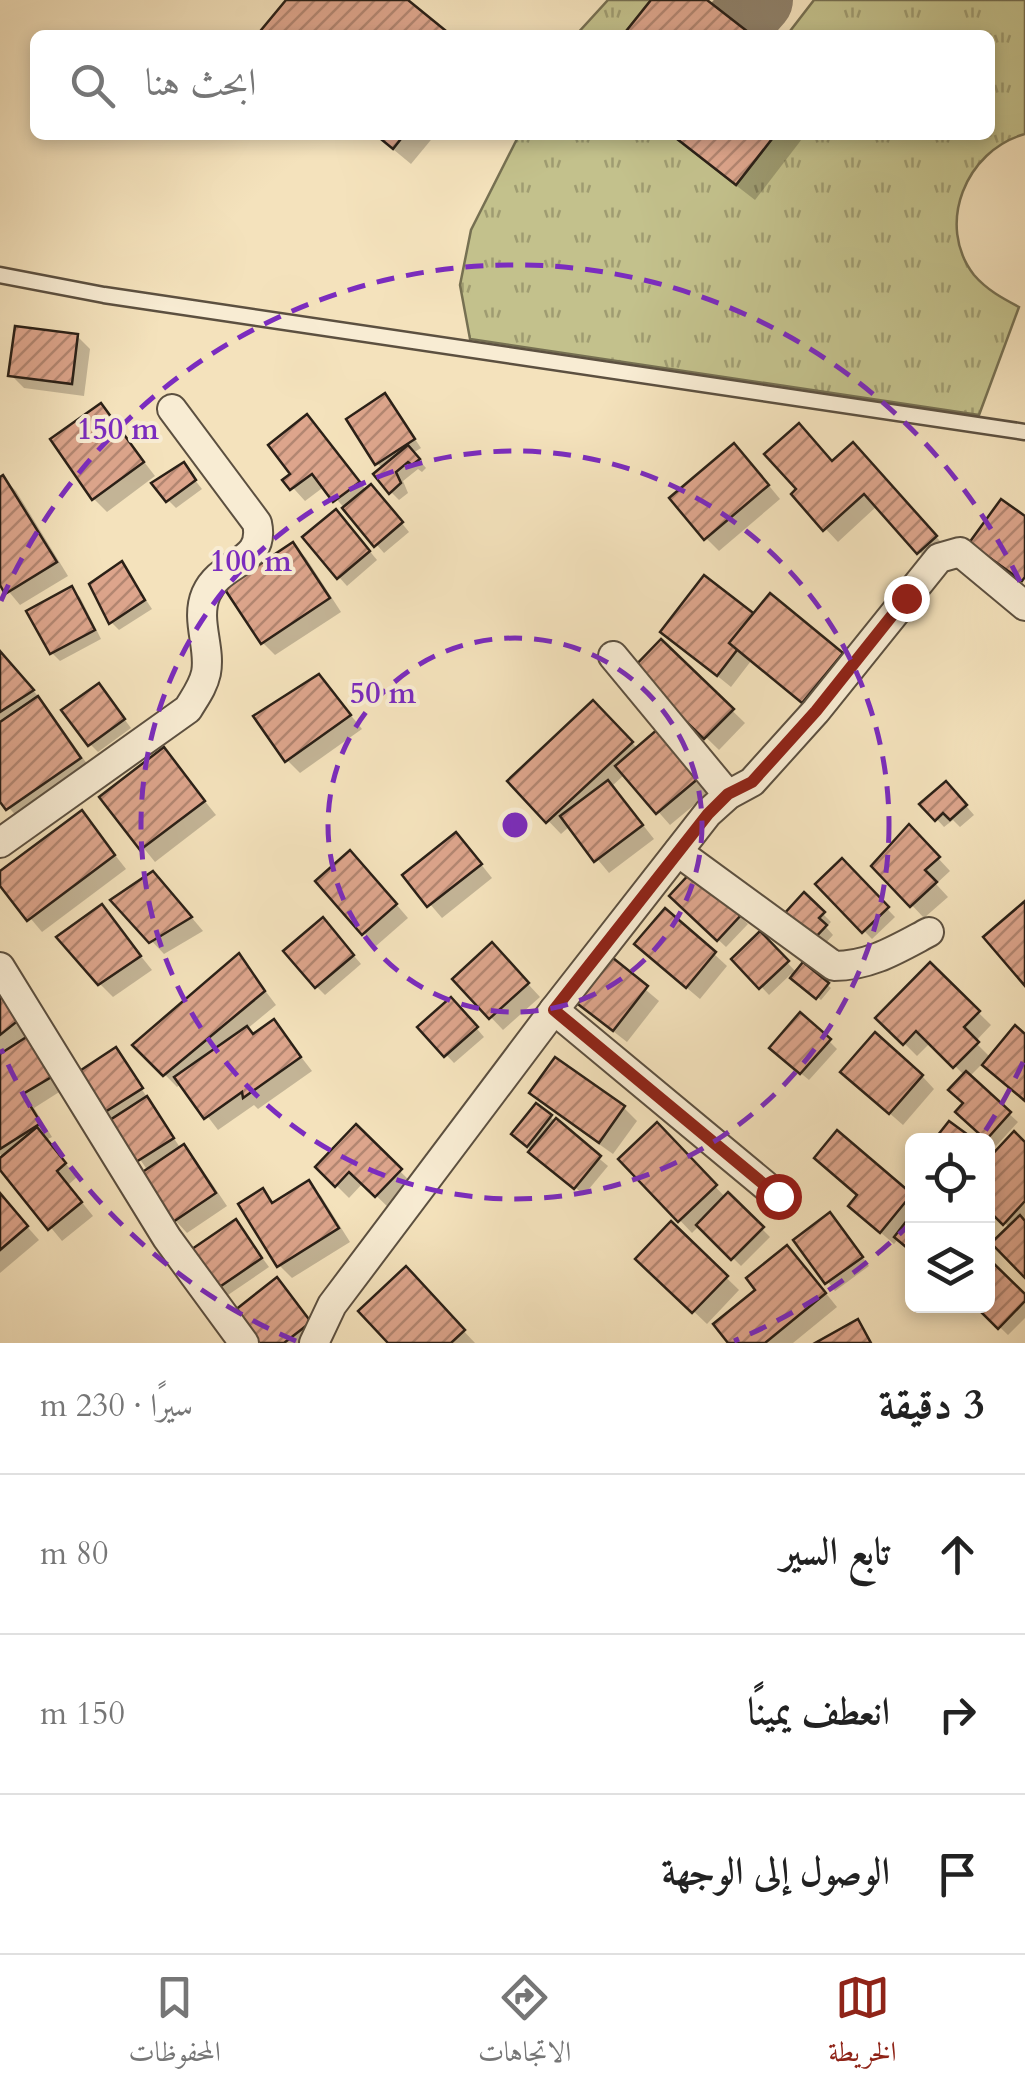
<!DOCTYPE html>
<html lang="ar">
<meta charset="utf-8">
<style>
:root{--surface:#fff;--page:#f6f6f6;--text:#222;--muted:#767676;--line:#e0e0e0;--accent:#8f2418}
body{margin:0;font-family:Cardo,Amiri,serif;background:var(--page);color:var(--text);direction:rtl}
.controls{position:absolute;right:30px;bottom:30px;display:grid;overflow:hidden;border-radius:15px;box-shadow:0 5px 15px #0003}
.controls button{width:90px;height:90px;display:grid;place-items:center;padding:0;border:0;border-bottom:2px solid var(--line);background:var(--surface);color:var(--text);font:50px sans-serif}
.stop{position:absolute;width:30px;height:30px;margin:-22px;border:8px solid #8f2418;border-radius:50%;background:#fff}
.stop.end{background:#8f2418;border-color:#fff;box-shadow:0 2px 10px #0008}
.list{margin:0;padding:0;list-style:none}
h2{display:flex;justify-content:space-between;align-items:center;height:130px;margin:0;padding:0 40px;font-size:42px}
h2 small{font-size:32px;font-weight:400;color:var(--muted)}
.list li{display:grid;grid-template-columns:65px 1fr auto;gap:30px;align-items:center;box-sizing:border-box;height:160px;padding:0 40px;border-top:2px solid var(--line)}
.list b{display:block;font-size:38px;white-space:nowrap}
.list em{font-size:32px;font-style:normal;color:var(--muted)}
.icon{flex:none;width:55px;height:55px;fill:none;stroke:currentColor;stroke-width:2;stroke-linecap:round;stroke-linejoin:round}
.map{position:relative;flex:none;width:1025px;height:1343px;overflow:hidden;direction:ltr}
.search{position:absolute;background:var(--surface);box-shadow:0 5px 15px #0003;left:30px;right:30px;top:30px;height:110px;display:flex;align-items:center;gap:25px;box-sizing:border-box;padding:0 35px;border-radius:15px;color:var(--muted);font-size:38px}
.sheet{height:610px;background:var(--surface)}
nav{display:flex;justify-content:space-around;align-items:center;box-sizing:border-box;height:140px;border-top:2px solid var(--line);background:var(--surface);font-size:28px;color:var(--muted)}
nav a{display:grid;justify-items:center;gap:5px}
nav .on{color:var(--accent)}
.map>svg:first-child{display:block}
</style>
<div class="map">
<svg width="1025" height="1343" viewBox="0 0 1025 1343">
<defs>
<pattern id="grass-tufts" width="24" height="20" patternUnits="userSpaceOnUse" patternTransform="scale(2.5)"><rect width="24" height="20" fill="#c3c18c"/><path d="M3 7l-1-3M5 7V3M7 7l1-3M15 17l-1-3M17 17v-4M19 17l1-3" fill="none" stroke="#9f9c71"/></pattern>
<pattern id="building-hatch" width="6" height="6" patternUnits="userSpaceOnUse" patternTransform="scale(2.5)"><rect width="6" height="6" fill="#dda58c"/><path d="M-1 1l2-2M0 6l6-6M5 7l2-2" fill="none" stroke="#b38671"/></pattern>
</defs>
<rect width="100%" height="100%" fill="#f4e2bc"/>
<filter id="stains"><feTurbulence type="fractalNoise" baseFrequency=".002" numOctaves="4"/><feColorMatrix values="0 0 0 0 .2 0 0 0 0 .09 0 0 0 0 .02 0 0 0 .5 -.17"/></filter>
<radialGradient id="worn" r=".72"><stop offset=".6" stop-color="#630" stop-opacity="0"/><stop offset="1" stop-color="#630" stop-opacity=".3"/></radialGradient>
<g fill="url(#grass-tufts)" stroke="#767052" stroke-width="2.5">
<path d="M 608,0 L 651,0 L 623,35 L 576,35 Z"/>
<path d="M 814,0 L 1025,0 L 1025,134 C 966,150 935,225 974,275 C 987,290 1002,298 1019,307 L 979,415 L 470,339 L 460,285 L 471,230 L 519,135 L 672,135 L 736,185 L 775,135 L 990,135 L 990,35 L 787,35 Z"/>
</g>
<g fill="#0003">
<path d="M 376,135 L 435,135 L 411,164 Z"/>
<path d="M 671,135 L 805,135 L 755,200 Z"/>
<path d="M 77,336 L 90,349 L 84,396 L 24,388 L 11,375 Z"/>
<path d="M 392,405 L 421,448 L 413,453 L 426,468 L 422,472 L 418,469 L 403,481 L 408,493 L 399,500 L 391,492 L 383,469 L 377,463 Z"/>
<path d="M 101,406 L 155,476 L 107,512 L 94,499 L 54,440 Z"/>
<path d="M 319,430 L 367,491 L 379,495 L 409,532 L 384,553 L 325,486 L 305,501 L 286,480 L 293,474 Z"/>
<path d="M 866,458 L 948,550 L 932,565 L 877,506 L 838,542 L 794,495 L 833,463 Z"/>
<path d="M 747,459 L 780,499 L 719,551 L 706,538 Z"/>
<path d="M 183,465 L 202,489 L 176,508 L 168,500 Z"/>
<path d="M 3,478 L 16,491 L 68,576 L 20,605 L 0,581 L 0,480 Z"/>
<path d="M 344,520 L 377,560 L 347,586 L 339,577 Z"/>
<path d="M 293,545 L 306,558 L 341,612 L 275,655 L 262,642 Z"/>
<path d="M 122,564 L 152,609 L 119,630 L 111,622 Z"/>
<path d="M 71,589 L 80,597 L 101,639 L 60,661 L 52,653 Z"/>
<path d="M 771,596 L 854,667 L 816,714 L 751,661 L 731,687 L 663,632 L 754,617 Z"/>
<path d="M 661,642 L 745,723 L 719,750 L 636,669 Z"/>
<path d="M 0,653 L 45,704 L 92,771 L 21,821 L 0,798 Z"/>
<path d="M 99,686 L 131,728 L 98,752 L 90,744 Z"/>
<path d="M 331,691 L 362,729 L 300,773 L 287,760 Z"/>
<path d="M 593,703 L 638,749 L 659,732 L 711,791 L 670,825 L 625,774 L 612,786 L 654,839 L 609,873 L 570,826 L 561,834 L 510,781 Z"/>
<path d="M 164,750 L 216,815 L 155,862 L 102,797 Z"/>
<path d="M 954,792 L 974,815 L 960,827 L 953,820 L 944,827 L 923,804 Z"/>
<path d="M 82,813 L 126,869 L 42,932 L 0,882 L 0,874 Z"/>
<path d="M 910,828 L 950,871 L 936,884 L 948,897 L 924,918 L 875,866 Z"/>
<path d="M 468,848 L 492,878 L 442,918 L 405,875 Z"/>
<path d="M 842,862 L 895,917 L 872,939 L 819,884 Z"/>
<path d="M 363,866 L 408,918 L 376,946 L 364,933 Z"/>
<path d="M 694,873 L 748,924 L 726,947 L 672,896 Z"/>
<path d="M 166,887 L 203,931 L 164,954 L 114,901 Z"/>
<path d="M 804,895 L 831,922 L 826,927 L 833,935 L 822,947 L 787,914 Z"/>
<path d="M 102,908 L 152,970 L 113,997 L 100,984 Z"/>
<path d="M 331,929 L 361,964 L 325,995 L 316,986 Z"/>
<path d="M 760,934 L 797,973 L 804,965 L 831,988 L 821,1000 L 791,974 L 769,995 L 735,959 Z"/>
<path d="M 714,954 L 727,966 L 700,999 L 650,957 Z"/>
<path d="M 239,956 L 276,1005 L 247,1029 L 254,1036 L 274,1022 L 312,1071 L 258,1109 L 254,1105 L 218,1130 L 182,1083 L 177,1087 L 136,1045 Z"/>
<path d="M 504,958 L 540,997 L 503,1030 L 455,979 Z"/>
<path d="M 608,958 L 659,1001 L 627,1042 L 586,1010 Z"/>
<path d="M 930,965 L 991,1025 L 975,1042 L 991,1058 L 1025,1037 L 1025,1100 L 983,1063 L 969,1077 L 1018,1122 L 996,1146 L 959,1112 L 966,1104 L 965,1076 L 931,1042 L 917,1056 L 879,1018 Z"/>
<path d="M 0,984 L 31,1033 L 26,1037 L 41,1052 L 64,1089 L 34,1108 L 52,1137 L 46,1140 L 77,1177 L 68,1185 L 93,1216 L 62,1241 L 0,1166 L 4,1158 L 0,1154 Z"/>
<path d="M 459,1008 L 484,1037 L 454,1063 L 420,1027 Z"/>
<path d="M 829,1041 L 837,1049 L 809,1080 L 780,1056 Z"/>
<path d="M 116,1050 L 181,1149 L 196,1160 L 227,1206 L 187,1233 L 175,1220 L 148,1171 L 107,1111 Z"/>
<path d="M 556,1060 L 624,1108 L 637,1121 L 613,1154 L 545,1106 L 532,1093 Z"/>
<path d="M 922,1076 L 934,1089 L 903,1125 L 856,1084 Z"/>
<path d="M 550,1117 L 608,1166 L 584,1195 L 522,1142 Z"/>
<path d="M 657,1125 L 726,1198 L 728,1195 L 770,1237 L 741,1266 L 700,1225 L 692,1233 L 622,1159 Z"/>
<path d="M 356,1128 L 413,1184 L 389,1208 L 363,1183 L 349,1198 L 318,1167 Z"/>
<path d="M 837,1134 L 912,1198 L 912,1251 L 899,1238 L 894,1244 L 864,1218 L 860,1196 Z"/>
<path d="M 1014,1135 L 1025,1145 L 1025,1275 L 996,1245 L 988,1255 L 988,1237 L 994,1244 L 1010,1228 L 988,1208 L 988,1163 Z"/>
<path d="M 308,1183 L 321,1196 L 350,1242 L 292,1278 L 279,1265 L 263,1192 L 275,1204 Z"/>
<path d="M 0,1196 L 39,1240 L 0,1273 Z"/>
<path d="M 236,1222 L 269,1267 L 228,1295 L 195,1250 Z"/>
<path d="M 838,1224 L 869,1266 L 835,1291 L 796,1240 Z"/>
<path d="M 672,1225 L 739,1290 L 707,1324 L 639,1259 Z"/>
<path d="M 800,1261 L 837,1307 L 793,1343 L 732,1343 L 759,1290 Z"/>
<path d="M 988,1261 L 1025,1298 L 1025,1318 L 1008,1335 L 978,1306 L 988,1306 Z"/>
<path d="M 406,1270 L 475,1343 L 391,1343 Z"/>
<path d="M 276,1280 L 322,1336 L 313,1343 L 262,1343 Z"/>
</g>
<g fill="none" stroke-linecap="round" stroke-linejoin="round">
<path stroke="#8f816a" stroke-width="68" d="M 738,24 L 759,0"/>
</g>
<g fill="url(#building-hatch)" stroke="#2a2017" stroke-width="2.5">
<path d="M 286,0 L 408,0 L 451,35 L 257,35 Z"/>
<path d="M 651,0 L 707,0 L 752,35 L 623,35 Z"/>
<path d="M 376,135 L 404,135 L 393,149 Z"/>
<path d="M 672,135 L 775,135 L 736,185 Z"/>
<path d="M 15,326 L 78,334 L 72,384 L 8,376 Z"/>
<path d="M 385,393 L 415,439 L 375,465 L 346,419 Z"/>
<path d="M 101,403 L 144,462 L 92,500 L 50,439 Z"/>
<path d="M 307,414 L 360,482 L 333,502 L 312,474 L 290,490 L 282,480 L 290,474 L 268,445 Z"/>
<path d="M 799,423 L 832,461 L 853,442 L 937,536 L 917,554 L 864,494 L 823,531 L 791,494 L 796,489 L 764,454 Z"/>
<path d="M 734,443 L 769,485 L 704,540 L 669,498 Z"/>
<path d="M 408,445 L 420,459 L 412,465 L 408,462 L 396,472 L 401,483 L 389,494 L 373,474 Z"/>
<path d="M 184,462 L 196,480 L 166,502 L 151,483 Z"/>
<path d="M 3,475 L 57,562 L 5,594 L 0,585 L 0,477 Z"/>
<path d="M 371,484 L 403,522 L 374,547 L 342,508 Z"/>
<path d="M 1001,499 L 1025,516 L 1025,577 L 1022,581 L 969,543 Z"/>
<path d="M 336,509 L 370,551 L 337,579 L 302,537 Z"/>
<path d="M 293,542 L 330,598 L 261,644 L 224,588 Z"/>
<path d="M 122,561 L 145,600 L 109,624 L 89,584 Z"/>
<path d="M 704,575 L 761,619 L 717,676 L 660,632 Z"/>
<path d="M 72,586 L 95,630 L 50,654 L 26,611 Z"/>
<path d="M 770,593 L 843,653 L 802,703 L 729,643 Z"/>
<path d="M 661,639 L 734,709 L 704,739 L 632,669 Z"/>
<path d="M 0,651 L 34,690 L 0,712 Z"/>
<path d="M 319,674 L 351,715 L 285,762 L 253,716 Z"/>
<path d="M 99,683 L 125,719 L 88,746 L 61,710 Z"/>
<path d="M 38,696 L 81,758 L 6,810 L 0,802 L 0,722 Z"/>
<path d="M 593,700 L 633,742 L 546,823 L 507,781 Z"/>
<path d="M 659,728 L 700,777 L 656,814 L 615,766 Z"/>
<path d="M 164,747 L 205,801 L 140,850 L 99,797 Z"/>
<path d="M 608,780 L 643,825 L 594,862 L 560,816 Z"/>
<path d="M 946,781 L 967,805 L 950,820 L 943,813 L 935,821 L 919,804 Z"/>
<path d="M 82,810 L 115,855 L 27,921 L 0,886 L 0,871 Z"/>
<path d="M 909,824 L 940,857 L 925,870 L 937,882 L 910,907 L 871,866 Z"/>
<path d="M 456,832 L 482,864 L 427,907 L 402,875 Z"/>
<path d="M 350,850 L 397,904 L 362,935 L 315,881 Z"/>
<path d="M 842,858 L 889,907 L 862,933 L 815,884 Z"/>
<path d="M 694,869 L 742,914 L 717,941 L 669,896 Z"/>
<path d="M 153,871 L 192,917 L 149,943 L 110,900 Z"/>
<path d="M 804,892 L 825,912 L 819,918 L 827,925 L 812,941 L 784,914 Z"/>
<path d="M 1025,901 L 1025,986 L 983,937 Z"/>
<path d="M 102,904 L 141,956 L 98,985 L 56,937 Z"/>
<path d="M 665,908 L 716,952 L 686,988 L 634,944 Z"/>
<path d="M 323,917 L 354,955 L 315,988 L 283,951 Z"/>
<path d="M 760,931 L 789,961 L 759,989 L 731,959 Z"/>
<path d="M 492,942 L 529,983 L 489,1019 L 452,979 Z"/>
<path d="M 239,953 L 265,991 L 163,1076 L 132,1045 Z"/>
<path d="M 608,954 L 648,986 L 613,1031 L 570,998 Z"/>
<path d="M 803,962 L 829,983 L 816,999 L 790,978 Z"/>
<path d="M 930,962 L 980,1011 L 964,1027 L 979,1042 L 953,1068 L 916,1031 L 903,1045 L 875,1018 Z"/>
<path d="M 0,987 L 20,1019 L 0,1035 Z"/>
<path d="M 451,997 L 478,1027 L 444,1057 L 417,1027 Z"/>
<path d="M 800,1012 L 831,1039 L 800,1074 L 769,1048 Z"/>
<path d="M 274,1019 L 301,1057 L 243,1098 L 242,1092 L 204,1119 L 174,1077 L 247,1026 L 253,1034 Z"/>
<path d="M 1015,1025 L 1025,1034 L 1025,1101 L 982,1065 Z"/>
<path d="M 875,1032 L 923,1075 L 889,1114 L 840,1072 Z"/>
<path d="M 28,1036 L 53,1076 L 23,1094 L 41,1123 L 0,1149 L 0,1054 Z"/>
<path d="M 116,1047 L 143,1088 L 105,1112 L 78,1072 Z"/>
<path d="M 555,1057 L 625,1106 L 599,1143 L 529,1093 Z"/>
<path d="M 966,1071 L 1011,1112 L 986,1140 L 955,1112 L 963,1103 L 948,1090 Z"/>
<path d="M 147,1096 L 174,1138 L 136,1162 L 110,1120 Z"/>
<path d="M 536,1103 L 552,1115 L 527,1147 L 511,1134 Z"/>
<path d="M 556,1118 L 601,1156 L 574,1189 L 528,1152 Z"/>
<path d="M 949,1121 L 975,1140 L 934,1140 Z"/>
<path d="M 657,1122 L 717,1185 L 678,1222 L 618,1159 Z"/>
<path d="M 356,1124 L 402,1169 L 375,1197 L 349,1172 L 335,1187 L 315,1167 Z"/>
<path d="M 37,1127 L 66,1163 L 57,1171 L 82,1202 L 48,1230 L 0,1170 L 0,1158 Z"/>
<path d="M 837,1130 L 912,1194 L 880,1233 L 848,1206 L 857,1195 L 814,1158 Z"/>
<path d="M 1014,1131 L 1025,1142 L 1025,1201 L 1003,1225 L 988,1210 L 988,1159 Z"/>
<path d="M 184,1144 L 216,1193 L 173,1222 L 141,1173 Z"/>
<path d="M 309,1180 L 339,1228 L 277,1267 L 238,1204 L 263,1188 L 272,1203 Z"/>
<path d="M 728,1192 L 764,1227 L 731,1260 L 696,1225 Z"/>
<path d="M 0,1193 L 28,1226 L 0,1250 Z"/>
<path d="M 830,1212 L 863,1257 L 825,1284 L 793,1240 Z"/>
<path d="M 912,1214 L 912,1252 L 894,1237 Z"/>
<path d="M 1020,1215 L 1025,1221 L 1025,1278 L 991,1243 Z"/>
<path d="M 236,1219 L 262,1258 L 218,1288 L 192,1249 Z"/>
<path d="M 671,1221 L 728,1276 L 692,1313 L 635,1259 Z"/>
<path d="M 787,1245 L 826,1293 L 765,1343 L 728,1343 L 713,1324 L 755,1290 L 746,1278 Z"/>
<path d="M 988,1258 L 1025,1294 L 1025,1301 L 998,1329 L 975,1306 L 988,1306 Z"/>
<path d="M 406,1266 L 465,1330 L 451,1343 L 388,1343 L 358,1311 Z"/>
<path d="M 277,1277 L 311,1322 L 284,1343 L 259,1343 L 234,1311 Z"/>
<path d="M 858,1319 L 871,1343 L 815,1343 Z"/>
</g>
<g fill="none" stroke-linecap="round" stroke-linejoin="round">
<defs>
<path id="service" d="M 0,275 L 104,295 L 1025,432"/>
<g id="minor">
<path d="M 613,656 L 728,795"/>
<path d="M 0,843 L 188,709 C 195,697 203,687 206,673 C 211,647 195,620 206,594 C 221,560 266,564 257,523 L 172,409"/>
<path d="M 678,852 L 834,966 C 870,966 897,949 929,932"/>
<path d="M 0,967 L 167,1238 L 244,1343"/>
<path d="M 554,1010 L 778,1196"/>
<path d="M 314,1343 L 332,1305 L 554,1010 L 708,813 L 728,795 L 752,782 L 816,711 L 939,558 L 960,552 L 1025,606"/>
</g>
</defs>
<use href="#service" stroke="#5c5040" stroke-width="19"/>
<use href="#minor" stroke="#5c5040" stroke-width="32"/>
<use href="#service" stroke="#f8ecd3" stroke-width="14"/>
<use href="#minor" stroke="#f8ecd3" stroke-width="28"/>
</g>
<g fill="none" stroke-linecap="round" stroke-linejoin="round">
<path stroke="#8f2418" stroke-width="12" d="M 778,1196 L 554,1010 L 708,814 L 728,794 L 752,782 L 816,711 L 906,598"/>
</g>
<g fill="none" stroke="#7b2cbf" stroke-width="5" stroke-dasharray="18 12">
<circle cx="515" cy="825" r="187"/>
<circle cx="515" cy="825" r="374"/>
<path d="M1023 1062A561 561 0 0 1 980 1139M912 1222A561 561 0 0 1 734 1341M296 1341A561 561 0 0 1 1 1049M1 601A561 561 0 0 1 1023 588"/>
</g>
<circle cx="515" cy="825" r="15" fill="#7b2cbf" stroke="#f8ecd3" stroke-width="5"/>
<g font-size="30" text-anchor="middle" font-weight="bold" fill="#7b2cbf" stroke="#f8ecd3" stroke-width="8" stroke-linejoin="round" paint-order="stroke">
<text x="118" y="439">150 m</text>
<text x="251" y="571">100 m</text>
<text x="383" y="703">50 m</text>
</g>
<rect width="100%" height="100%" filter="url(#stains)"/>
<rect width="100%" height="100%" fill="url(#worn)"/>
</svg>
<div class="controls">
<button><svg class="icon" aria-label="locate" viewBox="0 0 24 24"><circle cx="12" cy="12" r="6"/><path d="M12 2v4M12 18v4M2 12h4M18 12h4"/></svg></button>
<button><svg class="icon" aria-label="layers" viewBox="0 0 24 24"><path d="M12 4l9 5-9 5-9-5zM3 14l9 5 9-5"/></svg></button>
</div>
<div class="stop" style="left:778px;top:1196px"></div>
<div class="stop end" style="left:906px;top:598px"></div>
<div class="search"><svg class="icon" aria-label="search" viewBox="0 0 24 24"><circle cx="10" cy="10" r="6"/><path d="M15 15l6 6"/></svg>ابحث هنا</div>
</div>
<section class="sheet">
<h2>3 دقيقة<small>سيرًا · 230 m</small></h2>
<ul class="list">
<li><svg class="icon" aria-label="ahead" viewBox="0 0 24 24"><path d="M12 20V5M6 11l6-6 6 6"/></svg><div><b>تابع السير</b></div><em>80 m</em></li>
<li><svg class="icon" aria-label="right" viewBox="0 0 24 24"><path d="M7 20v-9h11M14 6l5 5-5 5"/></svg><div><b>انعطف يمينًا</b></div><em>150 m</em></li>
<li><svg class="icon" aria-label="arrive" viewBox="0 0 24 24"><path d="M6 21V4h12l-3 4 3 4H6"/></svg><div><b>الوصول إلى الوجهة</b></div></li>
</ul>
</section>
<nav>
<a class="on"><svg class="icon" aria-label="map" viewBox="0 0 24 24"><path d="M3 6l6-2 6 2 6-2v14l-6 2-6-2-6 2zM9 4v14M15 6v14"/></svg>الخريطة</a>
<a><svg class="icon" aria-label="directions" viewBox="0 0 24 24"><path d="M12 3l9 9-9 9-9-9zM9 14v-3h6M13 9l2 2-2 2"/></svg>الاتجاهات</a>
<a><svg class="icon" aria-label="saved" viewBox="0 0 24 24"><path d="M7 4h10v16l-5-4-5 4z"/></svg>المحفوظات</a>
</nav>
